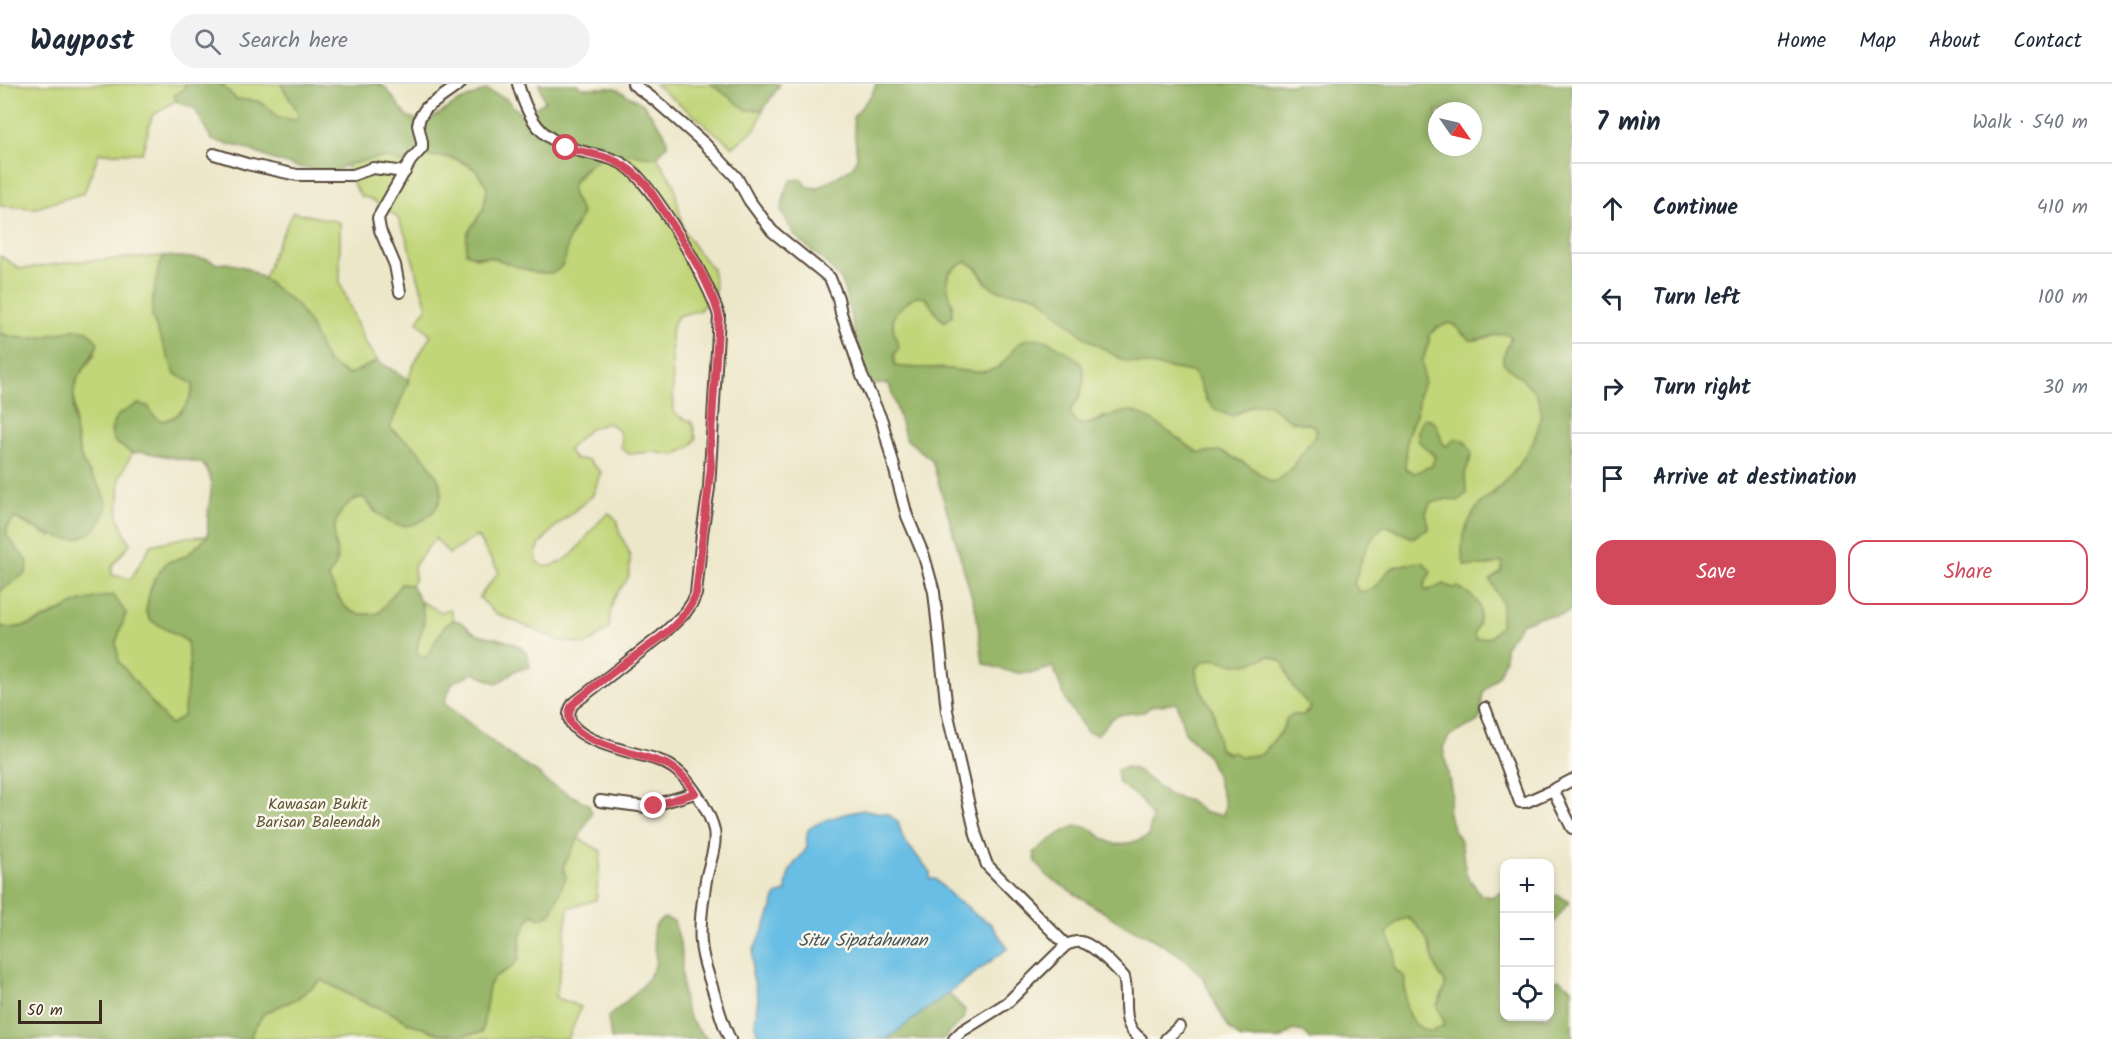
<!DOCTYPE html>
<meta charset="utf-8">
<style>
:root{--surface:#fff;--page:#f2f2f3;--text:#1f2937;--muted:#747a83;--line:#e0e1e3;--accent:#d1495b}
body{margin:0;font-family:Kalam,sans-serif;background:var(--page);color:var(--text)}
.controls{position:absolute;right:18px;bottom:18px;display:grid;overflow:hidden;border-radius:12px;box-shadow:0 3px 9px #0003}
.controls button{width:54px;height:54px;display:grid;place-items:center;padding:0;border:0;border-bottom:2px solid var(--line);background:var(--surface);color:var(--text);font:30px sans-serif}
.compass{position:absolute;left:1428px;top:18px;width:54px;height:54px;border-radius:50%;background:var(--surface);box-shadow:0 3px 9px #0003;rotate:124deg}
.scale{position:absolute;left:18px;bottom:15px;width:84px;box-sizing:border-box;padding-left:6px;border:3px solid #3b2a1e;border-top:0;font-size:16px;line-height:21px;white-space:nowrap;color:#3b2a1e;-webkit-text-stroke:4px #fbf7ec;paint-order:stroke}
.stop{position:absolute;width:18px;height:18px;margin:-14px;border:4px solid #d1495b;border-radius:50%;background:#fff}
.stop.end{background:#d1495b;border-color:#fff;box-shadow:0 2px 6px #0008}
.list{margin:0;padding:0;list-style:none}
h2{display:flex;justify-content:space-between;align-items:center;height:78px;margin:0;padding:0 24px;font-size:26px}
h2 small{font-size:20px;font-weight:400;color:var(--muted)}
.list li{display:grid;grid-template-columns:39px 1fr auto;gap:18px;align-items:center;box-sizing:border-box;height:90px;padding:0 24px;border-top:2px solid var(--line)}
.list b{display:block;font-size:22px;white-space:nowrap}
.list em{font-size:20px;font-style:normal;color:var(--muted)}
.actions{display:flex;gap:12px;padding:18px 24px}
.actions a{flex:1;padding:14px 0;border:2px solid var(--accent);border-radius:18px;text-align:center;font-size:21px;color:var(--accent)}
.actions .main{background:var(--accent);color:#fff}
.icon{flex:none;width:33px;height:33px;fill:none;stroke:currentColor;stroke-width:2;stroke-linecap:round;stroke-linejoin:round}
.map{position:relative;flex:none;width:1572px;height:955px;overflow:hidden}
header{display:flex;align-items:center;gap:36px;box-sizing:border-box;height:84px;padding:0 30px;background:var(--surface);border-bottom:2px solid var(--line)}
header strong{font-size:28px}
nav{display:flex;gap:33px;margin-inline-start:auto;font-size:21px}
.search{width:420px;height:54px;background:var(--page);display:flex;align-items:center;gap:15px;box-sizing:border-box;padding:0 21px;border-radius:33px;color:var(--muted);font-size:22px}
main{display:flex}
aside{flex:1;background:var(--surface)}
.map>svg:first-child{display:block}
</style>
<header>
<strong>Waypost</strong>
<div class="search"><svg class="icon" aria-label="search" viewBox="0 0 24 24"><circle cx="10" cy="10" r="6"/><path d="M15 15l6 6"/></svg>Search here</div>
<nav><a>Home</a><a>Map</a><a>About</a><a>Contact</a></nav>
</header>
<main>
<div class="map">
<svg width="1572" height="955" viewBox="0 0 1572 955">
<rect width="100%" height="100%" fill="#fbf7ec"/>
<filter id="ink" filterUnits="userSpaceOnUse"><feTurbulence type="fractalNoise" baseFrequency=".0167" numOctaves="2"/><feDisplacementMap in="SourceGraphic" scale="12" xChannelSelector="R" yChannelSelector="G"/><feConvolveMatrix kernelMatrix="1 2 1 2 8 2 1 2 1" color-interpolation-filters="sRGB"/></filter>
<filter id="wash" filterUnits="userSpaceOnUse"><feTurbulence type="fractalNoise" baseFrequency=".008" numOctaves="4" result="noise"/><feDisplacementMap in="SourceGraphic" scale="24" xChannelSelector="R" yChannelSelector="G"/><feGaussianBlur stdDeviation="1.35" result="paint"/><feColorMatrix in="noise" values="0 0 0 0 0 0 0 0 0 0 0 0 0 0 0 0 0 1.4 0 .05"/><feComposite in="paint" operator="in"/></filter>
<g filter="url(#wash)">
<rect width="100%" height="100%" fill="#ede7ca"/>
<g fill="#c1d579" stroke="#7e804c" stroke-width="1.5">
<path d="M 0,0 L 185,0 L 184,5 L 175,11 L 175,17 L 152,32 L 142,69 L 99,69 L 84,109 L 36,124 L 0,122 Z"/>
<path d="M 221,0 L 281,0 L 298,28 L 298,33 L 294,36 L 278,33 L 266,22 L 257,17 L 236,15 Z"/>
<path d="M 655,0 L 711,0 L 747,26 L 763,26 L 756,44 L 733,63 Z"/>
<path d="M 616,68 L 657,73 L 674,100 L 683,145 L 698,168 L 712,184 L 716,205 L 700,226 L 678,232 L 673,240 L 671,250 L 674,328 L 682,334 L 692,338 L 696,355 L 690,363 L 675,371 L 652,368 L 629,370 L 621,364 C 623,351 620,345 608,339 L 589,345 L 568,366 L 575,375 L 588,376 L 601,388 L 593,411 L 553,445 L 540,460 L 536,469 L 537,478 L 546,483 C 583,475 582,448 609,429 L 618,437 C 617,455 631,461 630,477 C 630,500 625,496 616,511 C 610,520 610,534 609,544 L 586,561 L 558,556 L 495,529 L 479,513 L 499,488 L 477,452 L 449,470 L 435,454 L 414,482 L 415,494 L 411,501 L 401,500 L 379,529 C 344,535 343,520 328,493 C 332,488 336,483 337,476 C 338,468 334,460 334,452 C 334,433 345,416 363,413 L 376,429 L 424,436 L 439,419 L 415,364 L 390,344 L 413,282 L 431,251 L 417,238 L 427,223 L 405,150 L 397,133 L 371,115 L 361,112 L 353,100 L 346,81 C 359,78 373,72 387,74 C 393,74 398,79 404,78 C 413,78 422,72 431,72 C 451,71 489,84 487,109 C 486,125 475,137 467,150 L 475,174 L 490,173 L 528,186 L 564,177 L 568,157 L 582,129 L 571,106 L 572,101 L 593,76 Z"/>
<path d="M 293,128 L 340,138 L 340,199 L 365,259 L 378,277 L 348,291 L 327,278 L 297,221 L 264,195 L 274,167 Z"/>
<path d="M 0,172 L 21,185 L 80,177 L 164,172 L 159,182 L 153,212 L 193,300 C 192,318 179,335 161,337 L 153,331 L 115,358 L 132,369 L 120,393 L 118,433 L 130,460 L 112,482 L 112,491 L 131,495 L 151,461 L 187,453 L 208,452 L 186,472 L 166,479 L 154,496 L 150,507 L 146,527 L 150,536 L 187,557 L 190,582 L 183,632 L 170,642 L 119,578 L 116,558 L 126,529 L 81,517 L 31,540 L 9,545 L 0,542 L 0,507 L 8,441 L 15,434 L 51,453 L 104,412 L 82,377 L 75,346 L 74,305 L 77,294 L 95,270 L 88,247 C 66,243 45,256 24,255 C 15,255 8,252 0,249 Z"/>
<path d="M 967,178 C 981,185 978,192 987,200 C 997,208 1026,208 1039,213 L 1167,283 L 1193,288 L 1199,296 L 1206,316 L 1232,332 L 1251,322 L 1267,320 L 1292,337 L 1313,341 L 1317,346 L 1316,351 C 1304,364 1290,396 1271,398 L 1246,380 L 1221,367 L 1199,369 L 1182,359 L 1105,332 C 1092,340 1075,349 1070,327 L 1080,313 L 1018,261 C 1012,269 1006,281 996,285 C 978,293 955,284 936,284 C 921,283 910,285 895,282 L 893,233 L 899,224 L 915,212 L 926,214 L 937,231 L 953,222 C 945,201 941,187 967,178 Z"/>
<path d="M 1449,239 L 1454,241 L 1470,256 C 1484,256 1494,249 1508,250 L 1511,254 L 1503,273 L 1503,279 C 1512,287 1531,301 1537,311 C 1556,347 1506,400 1479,420 L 1486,482 L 1503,477 L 1502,487 L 1491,496 L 1502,519 L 1501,541 L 1491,553 L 1476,555 L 1474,550 L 1478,540 L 1453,504 L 1444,500 L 1426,507 L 1423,502 L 1392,484 C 1382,496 1375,507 1359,508 L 1354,499 C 1361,476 1366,456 1385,440 L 1413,454 L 1428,445 L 1426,429 L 1430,419 L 1466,410 L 1465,389 L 1472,370 L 1464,356 L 1447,362 L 1442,360 L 1437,342 L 1424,334 L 1418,347 L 1419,358 L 1435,373 L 1432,382 L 1414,389 L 1405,384 L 1407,353 L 1417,327 L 1419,308 L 1424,298 L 1422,278 L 1429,257 L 1429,251 L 1438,243 Z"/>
<path d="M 422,518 L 441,528 L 450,525 L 454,536 L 445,541 L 426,574 L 417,570 L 416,559 L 424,540 Z"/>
<path d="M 1269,572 C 1290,577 1283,587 1292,601 C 1298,609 1305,616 1311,624 L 1303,631 L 1292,631 L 1287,634 L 1281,648 L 1262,670 L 1241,673 C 1235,668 1228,670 1219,665 L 1214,629 L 1201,606 L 1195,586 C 1212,564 1224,583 1245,580 C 1253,579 1261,575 1269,572 Z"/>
<path d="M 578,754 L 601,767 L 596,816 L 568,824 L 560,890 L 555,913 L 581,923 L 568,955 L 251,955 L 252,948 L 264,929 L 296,915 L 322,896 L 355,914 L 390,928 L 409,939 L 440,950 L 461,952 L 482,948 L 489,902 L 494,893 L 512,883 L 521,863 L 520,852 L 532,830 L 563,783 Z"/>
<path d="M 1408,834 C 1437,853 1427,878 1445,898 L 1445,904 L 1437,922 L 1444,937 L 1443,942 L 1431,948 C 1403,941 1404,917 1405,894 L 1394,884 L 1395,869 L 1387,849 L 1398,837 Z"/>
</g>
<g fill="#98b669" stroke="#6a7044" stroke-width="1.5" fill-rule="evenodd">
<path d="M 185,0 L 221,0 L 236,15 L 257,17 L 266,22 L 278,33 L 294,36 L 298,33 L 298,28 L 281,0 L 378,0 L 385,3 L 407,32 L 425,39 L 458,18 L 486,6 L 505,14 L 522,31 L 545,18 L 539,0 L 577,0 L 583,4 L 615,4 L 643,20 L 663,46 L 667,56 L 667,61 L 657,73 C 647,73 621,68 614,69 C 600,71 575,88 572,103 C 570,110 579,122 582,129 C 578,138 571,148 568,158 C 566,167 567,178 559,185 C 546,198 508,178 493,174 C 482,171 477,175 466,169 L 467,150 L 483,126 L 487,105 L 486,100 L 473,83 L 455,74 L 430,72 L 403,79 L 389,74 L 378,74 L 346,81 L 333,88 L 298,83 L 274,76 L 245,64 L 212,56 L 194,24 L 175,17 L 175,11 L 184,5 Z"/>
<path d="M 711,0 L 780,0 L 763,26 L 747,26 Z"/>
<path d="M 876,0 L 1572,0 L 1572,527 L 1562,531 L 1539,533 L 1521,540 L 1505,563 L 1505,574 L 1499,591 L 1483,608 L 1480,634 L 1477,638 L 1449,652 L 1443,664 L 1452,710 L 1449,719 L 1448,730 L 1455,749 L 1461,757 L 1466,790 L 1481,811 L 1491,813 L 1501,808 L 1504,809 L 1504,932 L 1550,932 L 1550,899 L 1559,895 L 1572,904 L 1572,955 L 1311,955 L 1304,948 L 1293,946 L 1281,955 L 1241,955 L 1229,944 L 1218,925 L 1202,892 L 1180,871 L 1146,851 L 1127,843 L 1050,794 L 1036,779 L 1034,768 C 1045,761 1065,743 1078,742 C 1093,741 1102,758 1116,760 C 1126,762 1138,756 1148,753 L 1152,734 L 1142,717 L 1118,698 L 1117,686 L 1127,683 L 1137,686 L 1169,711 L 1189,717 L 1205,729 L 1223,731 L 1225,721 L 1216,691 L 1208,672 L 1185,649 L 1177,619 L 1152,622 L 1144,628 L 1123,630 L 1112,634 L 1097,651 L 1087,648 L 1067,619 L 1053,583 C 1025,594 1011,589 983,579 L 976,527 L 932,376 L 906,355 L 889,300 L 872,300 L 862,279 L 842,197 L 825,178 L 795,152 L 781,127 L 786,105 L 791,96 L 801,95 L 808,103 L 818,104 L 853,83 L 857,73 L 853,33 L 872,10 ZM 1437,27 L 1473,27 L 1473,63 L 1437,63 ZM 967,178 L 976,183 L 988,200 L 996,206 L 1017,209 L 1027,209 L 1039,213 L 1085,254 L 1124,277 L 1193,288 C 1208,307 1201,325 1232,332 L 1251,322 L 1267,320 L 1292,337 L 1313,341 L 1317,346 L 1316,350 C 1304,364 1290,396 1271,398 L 1246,380 L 1221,367 L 1199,369 C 1184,360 1145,328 1131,327 C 1110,326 1077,357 1070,327 C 1080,313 1091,292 1078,276 C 1074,272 1067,269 1063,266 C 1050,258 1044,253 1029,255 C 1010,258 1010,284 987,287 C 970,290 953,284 936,284 C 921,283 910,285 895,282 L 894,271 L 899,263 C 888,233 890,231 915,212 L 926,214 L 937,231 L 944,238 L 952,232 C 955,209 931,190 967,178 ZM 1449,239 L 1454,241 L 1470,256 C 1484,256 1494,249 1508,250 L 1511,254 L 1503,273 L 1503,279 C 1512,287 1531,300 1536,311 C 1553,340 1517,388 1496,407 C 1491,413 1483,416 1478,422 C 1466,439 1457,462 1465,482 L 1486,482 L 1503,478 L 1502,487 L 1490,496 L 1502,519 L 1501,541 L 1491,553 L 1476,555 L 1474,550 C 1486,523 1481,517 1458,503 L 1453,504 L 1444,500 L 1426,507 L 1424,502 L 1431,488 L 1423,478 C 1414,479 1402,480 1394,483 C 1379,490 1384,506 1359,508 L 1354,499 C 1361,477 1366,456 1385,441 L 1412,454 L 1428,445 L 1426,429 L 1430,419 L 1447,415 L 1458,417 L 1466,410 L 1465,389 L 1472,370 L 1464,356 L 1455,355 L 1447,362 L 1443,360 C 1439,349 1438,335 1424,334 L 1418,347 L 1419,358 L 1435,372 L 1432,382 L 1414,389 L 1405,384 L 1407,353 L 1417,327 L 1419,308 L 1424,298 L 1422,278 L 1429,257 L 1429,251 L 1438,243 ZM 1269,572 C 1290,577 1283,587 1292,601 C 1297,609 1305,615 1311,624 L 1303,631 L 1292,631 L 1287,634 L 1281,648 L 1262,670 L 1242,673 L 1233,668 L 1228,670 L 1219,665 L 1214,629 L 1201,606 L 1195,586 C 1211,564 1224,583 1245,580 C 1253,579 1261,575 1269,572 ZM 1408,834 C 1437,853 1427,878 1445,898 L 1445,904 L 1437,922 L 1444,937 L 1443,942 L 1431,948 C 1403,941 1404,917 1405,894 L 1394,884 L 1395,869 L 1387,849 L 1398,837 Z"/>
<path d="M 164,172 L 208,175 L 217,180 L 227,179 L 247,184 L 264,195 L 297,221 L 309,239 L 327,278 L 348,291 L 378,277 L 409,296 L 390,344 C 398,352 408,357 416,364 C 422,370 437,391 440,399 C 449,423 416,449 394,440 C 381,435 372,423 363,413 C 345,416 334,434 334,452 C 334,460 338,468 337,476 C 336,483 332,488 328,493 C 342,520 345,535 379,529 L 401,500 L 411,501 C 420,515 427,530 422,547 C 419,556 416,560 417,570 L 426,574 L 445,541 L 454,536 C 465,537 468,547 478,550 C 491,554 518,556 526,569 C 529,573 529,578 530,583 L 515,587 L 497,600 L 474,589 L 453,598 L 444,619 L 505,668 L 539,690 L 546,698 L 588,720 L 592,729 L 563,783 L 566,793 L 551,830 L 541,834 L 532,830 L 520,852 L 519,874 L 512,883 L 494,893 L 489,902 L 482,948 L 461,952 L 440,950 L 409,939 L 390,928 L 355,914 L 322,896 L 296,915 L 264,929 L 252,948 L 251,955 L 0,955 L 0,542 C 28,550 55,527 80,518 C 90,514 102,513 113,511 L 126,529 L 116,558 L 119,578 L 170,641 L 183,632 L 190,582 L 187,557 L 150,536 L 146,527 L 150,507 L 154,496 L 166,479 L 186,472 L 208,452 C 208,445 207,438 208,432 C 209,410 218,399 202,379 L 143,368 L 132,369 L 115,358 L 111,348 L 114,337 L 119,330 L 138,320 L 148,322 L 153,331 L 161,337 C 179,335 192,318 193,300 L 175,290 L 152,233 L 153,212 L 159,182 Z"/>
<path d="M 77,245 L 88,247 L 98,259 C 93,277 75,289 74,308 C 73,330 74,355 82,376 C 88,391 104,403 106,420 C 107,428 102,434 98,441 C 75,471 40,445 15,434 L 8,441 L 6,451 L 28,478 L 26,489 L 0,507 L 0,249 C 29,260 48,251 77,245 Z"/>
<path d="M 1558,811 L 1569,818 L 1550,843 L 1550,813 Z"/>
<path d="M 664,834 L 674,837 C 677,848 681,859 682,870 C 682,903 678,934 709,955 L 611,955 L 608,933 C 625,918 648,902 655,881 C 660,865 642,846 664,834 Z"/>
<path d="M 948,909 L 965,926 L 963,935 L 943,955 L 887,955 Z"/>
</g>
<path fill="#67bee4" stroke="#517481" stroke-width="1.5" d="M 864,726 L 888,730 L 898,738 L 903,755 L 930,788 L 930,795 L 935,795 L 957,817 L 968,823 L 971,828 L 990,839 L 1008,864 L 887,955 L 758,955 L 755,938 L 758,914 L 752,889 L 753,868 L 769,833 L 776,811 L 786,808 C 786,785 794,781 807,764 C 807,758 805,749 809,745 C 819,736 851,728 864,726 Z"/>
</g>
<g filter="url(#ink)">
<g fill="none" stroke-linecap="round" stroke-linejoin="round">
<defs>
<g id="minor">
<path d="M 518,0 C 530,42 545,59 588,69 C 600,72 615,74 626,82 C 653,100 710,199 719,232 L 709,404 L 702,450 L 696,510 L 692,519 L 685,529 L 661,552 L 573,620 C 550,654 634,668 655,675 C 667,679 680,687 688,698 C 698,711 710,730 714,746 C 717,762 709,780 706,796 C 703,815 699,839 701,859 C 702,875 708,889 712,903 C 718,921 721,938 730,955"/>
<path d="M 633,0 L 656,17 L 705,60 L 737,94 L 749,116 L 772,147 L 830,194 L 838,214 L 841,229 L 862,292 L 882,337 L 907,432 L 924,472 L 934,508 L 947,627 L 976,751 L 987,781 L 1066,861"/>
<path d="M 214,70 L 247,80 L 297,91 L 353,91 L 373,84 L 405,88"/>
<path d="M 400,208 L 395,181 L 380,146 L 378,134 L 411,76 L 422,64 L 422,58 L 418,41 L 420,33 L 426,24 L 460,0"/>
<path d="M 1485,624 L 1520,718 L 1526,718 L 1553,706 L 1572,744"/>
<path d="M 1553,706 L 1572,696"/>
<path d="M 600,717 L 647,723 L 695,709"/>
<path d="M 954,955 L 962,947 L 1007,919 L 1066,861 C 1071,859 1076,857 1081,858 C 1093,860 1115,883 1124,893 C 1130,915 1118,939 1141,955"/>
<path d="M 1166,955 L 1179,943"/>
</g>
</defs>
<use href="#minor" stroke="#564638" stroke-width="14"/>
<use href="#minor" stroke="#fff" stroke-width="10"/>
</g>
</g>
<g fill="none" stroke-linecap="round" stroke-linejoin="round" filter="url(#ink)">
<path stroke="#d1495b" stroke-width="8" d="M 566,64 C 603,72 621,73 647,102 C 671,139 708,190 719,232 L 710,366 L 711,382 L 696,510 C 685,541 649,561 624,580 C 606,593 590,606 573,620 C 548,658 650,670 670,682 C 680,688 689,698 695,709 L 654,722"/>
</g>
<g text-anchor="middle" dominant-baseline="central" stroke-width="5" stroke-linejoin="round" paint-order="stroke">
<g font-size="16" fill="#5c5535" stroke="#fbf7ec">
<text x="318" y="720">Kawasan Bukit<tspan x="318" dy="18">Barisan Baleendah</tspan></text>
</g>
<g font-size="18" font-style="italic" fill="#485659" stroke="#fbf7ec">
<text x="863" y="857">Situ Sipatahunan</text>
</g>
</g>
</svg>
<div class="controls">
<button>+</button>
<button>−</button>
<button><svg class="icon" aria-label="locate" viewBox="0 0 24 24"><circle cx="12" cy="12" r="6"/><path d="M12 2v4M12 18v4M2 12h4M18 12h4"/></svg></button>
</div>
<svg class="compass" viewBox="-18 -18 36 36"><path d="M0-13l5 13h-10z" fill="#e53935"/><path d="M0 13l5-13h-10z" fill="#747a83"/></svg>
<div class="scale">50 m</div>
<div class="stop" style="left:566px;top:64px"></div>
<div class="stop end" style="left:654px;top:722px"></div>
</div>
<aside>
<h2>7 min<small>Walk · 540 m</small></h2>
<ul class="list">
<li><svg class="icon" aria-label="ahead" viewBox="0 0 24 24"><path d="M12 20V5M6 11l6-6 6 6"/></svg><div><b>Continue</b></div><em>410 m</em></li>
<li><svg class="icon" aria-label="left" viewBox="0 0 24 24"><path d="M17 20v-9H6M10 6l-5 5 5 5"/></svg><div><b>Turn left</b></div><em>100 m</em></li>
<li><svg class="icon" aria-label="right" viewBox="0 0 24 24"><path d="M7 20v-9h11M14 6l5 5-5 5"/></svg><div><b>Turn right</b></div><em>30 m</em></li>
<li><svg class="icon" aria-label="arrive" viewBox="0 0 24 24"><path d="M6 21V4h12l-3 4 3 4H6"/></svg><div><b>Arrive at destination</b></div></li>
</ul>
<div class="actions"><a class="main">Save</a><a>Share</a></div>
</aside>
</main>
